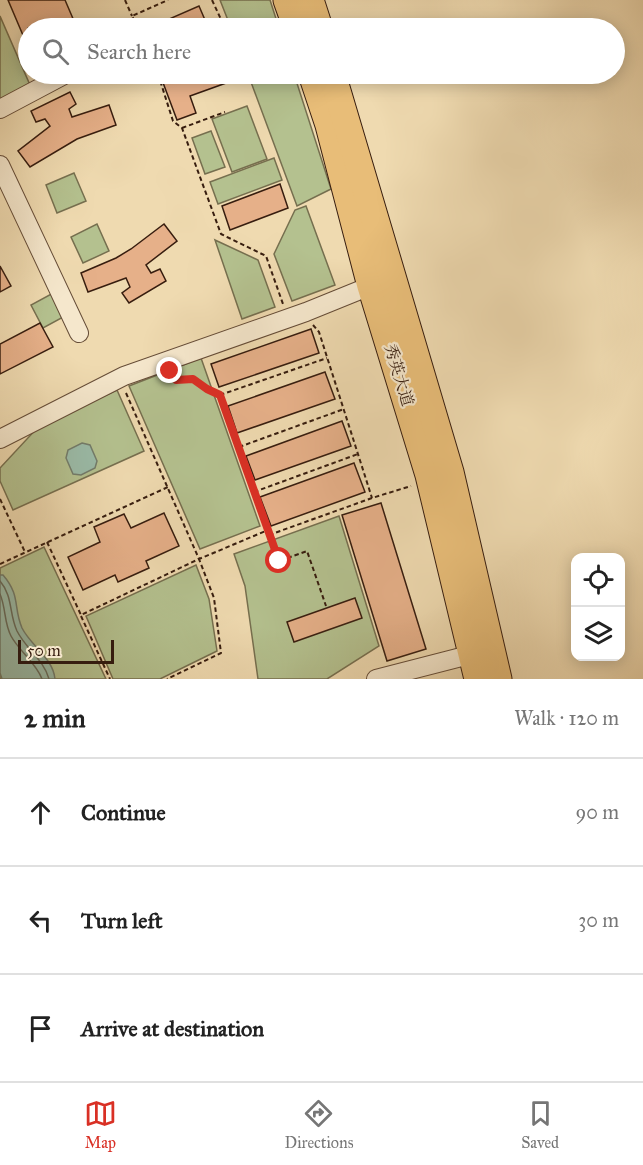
<!DOCTYPE html>
<meta charset="utf-8">
<style>
:root{--surface:#fff;--page:#f6f6f6;--text:#222;--muted:#767676;--line:#e0e0e0;--accent:#d93025}
body{margin:0;font-family:"IM FELL Great Primer","Noto Serif SC",serif;background:var(--page);color:var(--text)}
.controls{position:absolute;right:18px;bottom:18px;display:grid;overflow:hidden;border-radius:12px;box-shadow:0 3px 15px #0003}
.controls button{width:54px;height:54px;display:grid;place-items:center;padding:0;border:0;border-bottom:2px solid var(--line);background:var(--surface);color:var(--text);font:30px sans-serif}
.scale{position:absolute;left:18px;bottom:15px;width:96px;box-sizing:border-box;padding-left:6px;border:3px solid #371d0f;border-top:0;font-size:16px;line-height:21px;white-space:nowrap;color:#371d0f;-webkit-text-stroke:4px #f5e7cc;paint-order:stroke}
.stop{position:absolute;width:18px;height:18px;margin:-14px;border:4px solid #d93025;border-radius:50%;background:#fff}
.stop.end{background:#d93025;border-color:#fff;box-shadow:0 2px 6px #0008}
.list{margin:0;padding:0;list-style:none}
h2{display:flex;justify-content:space-between;align-items:center;height:78px;margin:0;padding:0 24px;font-size:26px}
h2 small{font-size:20px;font-weight:400;color:var(--muted)}
.list li{display:grid;grid-template-columns:39px 1fr auto;gap:18px;align-items:center;box-sizing:border-box;height:108px;padding:0 24px;border-top:2px solid var(--line)}
.list b{display:block;font-size:22px;white-space:nowrap}
.list em{font-size:20px;font-style:normal;color:var(--muted)}
.icon{flex:none;width:33px;height:33px;fill:none;stroke:currentColor;stroke-width:2;stroke-linecap:round;stroke-linejoin:round}
.map{position:relative;flex:none;width:643px;height:679px;overflow:hidden}
.search{position:absolute;background:var(--surface);box-shadow:0 3px 15px #0003;left:18px;right:18px;top:18px;height:66px;display:flex;align-items:center;gap:15px;box-sizing:border-box;padding:0 21px;border-radius:33px;color:var(--muted);font-size:22px}
.sheet{height:402px;background:var(--surface)}
nav{display:flex;justify-content:space-around;align-items:center;box-sizing:border-box;height:84px;border-top:2px solid var(--line);background:var(--surface);font-size:16px;color:var(--muted)}
nav a{display:grid;justify-items:center;gap:3px}
nav .on{color:var(--accent)}
.map>svg:first-child{display:block}
</style>
<div class="map">
<svg width="643" height="679" viewBox="0 0 643 679">
<rect width="100%" height="100%" fill="#efdab0"/>
<filter id="stains"><feTurbulence type="fractalNoise" baseFrequency=".00333" numOctaves="4"/><feColorMatrix values="0 0 0 0 .2 0 0 0 0 .09 0 0 0 0 .02 0 0 0 .5 -.17"/></filter>
<radialGradient id="worn" r=".72"><stop offset=".6" stop-color="#630" stop-opacity="0"/><stop offset="1" stop-color="#630" stop-opacity=".3"/></radialGradient>
<g fill="#b4c18f" stroke="#766f4f" stroke-width="1.5">
<path d="M 220,0 L 270,0 L 279,28 L 231,28 Z"/>
<path d="M 0,16 L 30,85 L 0,101 Z"/>
<path d="M 248,74 L 294,74 L 331,189 L 297,206 Z"/>
<path d="M 247,106 L 267,159 L 232,172 L 212,119 Z"/>
<path d="M 211,131 L 225,167 L 205,174 L 192,138 Z"/>
<path d="M 274,158 L 282,180 L 218,204 L 210,182 Z"/>
<path d="M 74,173 L 86,201 L 57,213 L 46,185 Z"/>
<path d="M 306,206 L 335,285 L 292,301 L 274,254 L 295,210 Z"/>
<path d="M 97,224 L 109,251 L 83,263 L 71,237 Z"/>
<path d="M 215,240 L 258,260 L 275,307 L 242,319 Z"/>
<path d="M 55,292 L 67,315 L 43,328 L 31,305 Z"/>
<path d="M 201,358 L 260,526 L 200,549 L 129,386 Z"/>
<path d="M 117,390 L 144,451 L 13,510 L 0,481 L 0,468 L 39,426 Z"/>
<path d="M 339,516 L 379,646 L 327,679 L 258,679 L 245,586 L 234,554 Z"/>
<path d="M 44,547 L 106,679 L 0,679 L 0,568 Z"/>
<path d="M 196,565 L 209,599 L 217,651 L 160,679 L 113,679 L 86,616 Z"/>
</g>
<g fill="#9abba8" stroke="#727c6b" stroke-width="1.5">
<path d="M 82,443 L 90,445 L 97,461 L 95,468 L 81,475 L 73,474 L 66,458 L 68,450 Z"/>
<path d="M 0,575 L 3,575 C 21,596 13,607 22,628 C 31,646 53,658 55,679 L 2,679 L 0,673 Z"/>
</g>
<g fill="none" stroke-linecap="round" stroke-linejoin="round">
<g stroke="#686c5c" stroke-width="1.5">
<path d="M 0,581 C 13,596 9,614 17,631 C 26,649 44,660 49,679"/>
<path d="M 0,594 C 6,608 4,623 11,636 C 19,651 36,663 42,679"/>
</g>
</g>
<g fill="#e6b089" stroke="#371d0f" stroke-width="1.5">
<path d="M 8,0 L 65,0 L 77,28 L 28,28 L 28,47 Z"/>
<path d="M 199,6 L 208,27 L 154,28 L 153,26 Z"/>
<path d="M 181,74 L 238,74 L 240,78 L 190,96 L 196,113 L 177,120 L 162,80 Z"/>
<path d="M 70,92 L 76,104 L 69,109 L 72,117 L 109,105 L 116,125 L 77,139 L 30,167 L 18,151 L 50,126 L 45,119 L 36,122 L 31,111 Z"/>
<path d="M 280,184 L 288,208 L 230,230 L 222,206 Z"/>
<path d="M 164,224 L 177,241 L 146,265 L 151,273 L 160,269 L 166,281 L 129,303 L 122,293 L 130,287 L 126,278 L 88,292 L 81,273 L 116,258 L 131,249 Z"/>
<path d="M 0,266 L 11,286 L 0,292 Z"/>
<path d="M 40,323 L 53,347 L 0,374 L 0,344 Z"/>
<path d="M 311,329 L 319,353 L 219,387 L 211,364 Z"/>
<path d="M 325,372 L 335,399 L 237,433 L 228,406 Z"/>
<path d="M 342,421 L 351,446 L 255,480 L 246,456 Z"/>
<path d="M 354,463 L 365,492 L 271,526 L 260,497 Z"/>
<path d="M 381,503 L 426,649 L 387,661 L 342,515 Z"/>
<path d="M 164,513 L 179,546 L 146,561 L 149,568 L 118,582 L 115,575 L 83,590 L 68,557 L 100,542 L 94,527 L 124,514 L 131,528 Z"/>
<path d="M 355,598 L 362,618 L 294,642 L 287,622 Z"/>
</g>
<g fill="none" stroke-linecap="round" stroke-linejoin="round">
<defs>
<g id="minor">
<path d="M 0,109 L 66,74"/>
<path d="M 0,165 L 79,333"/>
<path d="M 0,439 L 124,376 L 306,312 L 380,282"/>
<path d="M 376,679 L 473,654"/>
</g>
<g id="highway">
<path d="M 287,0 L 297,28"/>
<path d="M 310,0 L 319,28"/>
<path d="M 312,74 L 329,125 L 371,286 L 429,475 L 478,679"/>
<path d="M 332,74 L 450,472 L 498,679"/>
</g>
</defs>
<use href="#minor" stroke="#654c37" stroke-width="20"/>
<use href="#highway" stroke="#371d0f" stroke-width="29"/>
<g stroke="#371d0f" stroke-width="2" stroke-dasharray="4.5 3" stroke-linecap="butt">
<path d="M 125,0 L 132,16"/>
<path d="M 212,0 L 225,28"/>
<path d="M 138,28 L 132,16 L 168,0"/>
<path d="M 158,74 L 173,121 L 182,128 L 221,234 L 266,256 L 283,304"/>
<path d="M 182,128 L 225,112"/>
<path d="M 313,325 L 319,332 L 372,498"/>
<path d="M 172,375 L 179,381 L 193,379 L 207,389 L 220,395 L 279,561 L 307,551 L 326,606"/>
<path d="M 126,393 L 199,559 L 268,530"/>
<path d="M 220,395 L 327,358"/>
<path d="M 239,447 L 344,409"/>
<path d="M 254,492 L 358,454"/>
<path d="M 0,499 L 25,552"/>
<path d="M 269,535 L 372,498 L 411,486"/>
<path d="M 47,542 L 81,615 L 199,559 L 214,598 L 221,653 L 167,679"/>
<path d="M 0,564 L 168,487"/>
<path d="M 81,616 L 110,679"/>
</g>
<use href="#minor" stroke="#f5e7cc" stroke-width="18"/>
<use href="#highway" stroke="#e8bd78" stroke-width="27"/>
</g>
<g fill="none" stroke-linecap="round" stroke-linejoin="round">
<path stroke="#d93025" stroke-width="8" d="M 170,371 L 176,380 L 193,379 L 207,389 L 220,395 L 279,561"/>
</g>
<g text-anchor="middle" dominant-baseline="central" stroke-width="4.5" stroke-linejoin="round" paint-order="stroke">
<g font-size="16" fill="#371d0f" stroke="#f5e7cc">
<text transform="translate(399 375) rotate(73)">秀英大道</text>
</g>
</g>
<rect width="100%" height="100%" filter="url(#stains)"/>
<rect width="100%" height="100%" fill="url(#worn)"/>
</svg>
<div class="controls">
<button><svg class="icon" aria-label="locate" viewBox="0 0 24 24"><circle cx="12" cy="12" r="6"/><path d="M12 2v4M12 18v4M2 12h4M18 12h4"/></svg></button>
<button><svg class="icon" aria-label="layers" viewBox="0 0 24 24"><path d="M12 4l9 5-9 5-9-5zM3 14l9 5 9-5"/></svg></button>
</div>
<div class="scale">50 m</div>
<div class="stop" style="left:279px;top:561px"></div>
<div class="stop end" style="left:170px;top:371px"></div>
<div class="search"><svg class="icon" aria-label="search" viewBox="0 0 24 24"><circle cx="10" cy="10" r="6"/><path d="M15 15l6 6"/></svg>Search here</div>
</div>
<section class="sheet">
<h2>2 min<small>Walk · 120 m</small></h2>
<ul class="list">
<li><svg class="icon" aria-label="ahead" viewBox="0 0 24 24"><path d="M12 20V5M6 11l6-6 6 6"/></svg><div><b>Continue</b></div><em>90 m</em></li>
<li><svg class="icon" aria-label="left" viewBox="0 0 24 24"><path d="M17 20v-9H6M10 6l-5 5 5 5"/></svg><div><b>Turn left</b></div><em>30 m</em></li>
<li><svg class="icon" aria-label="arrive" viewBox="0 0 24 24"><path d="M6 21V4h12l-3 4 3 4H6"/></svg><div><b>Arrive at destination</b></div></li>
</ul>
</section>
<nav>
<a class="on"><svg class="icon" aria-label="map" viewBox="0 0 24 24"><path d="M3 6l6-2 6 2 6-2v14l-6 2-6-2-6 2zM9 4v14M15 6v14"/></svg>Map</a>
<a><svg class="icon" aria-label="directions" viewBox="0 0 24 24"><path d="M12 3l9 9-9 9-9-9zM9 14v-3h6M13 9l2 2-2 2"/></svg>Directions</a>
<a><svg class="icon" aria-label="saved" viewBox="0 0 24 24"><path d="M7 4h10v16l-5-4-5 4z"/></svg>Saved</a>
</nav>
